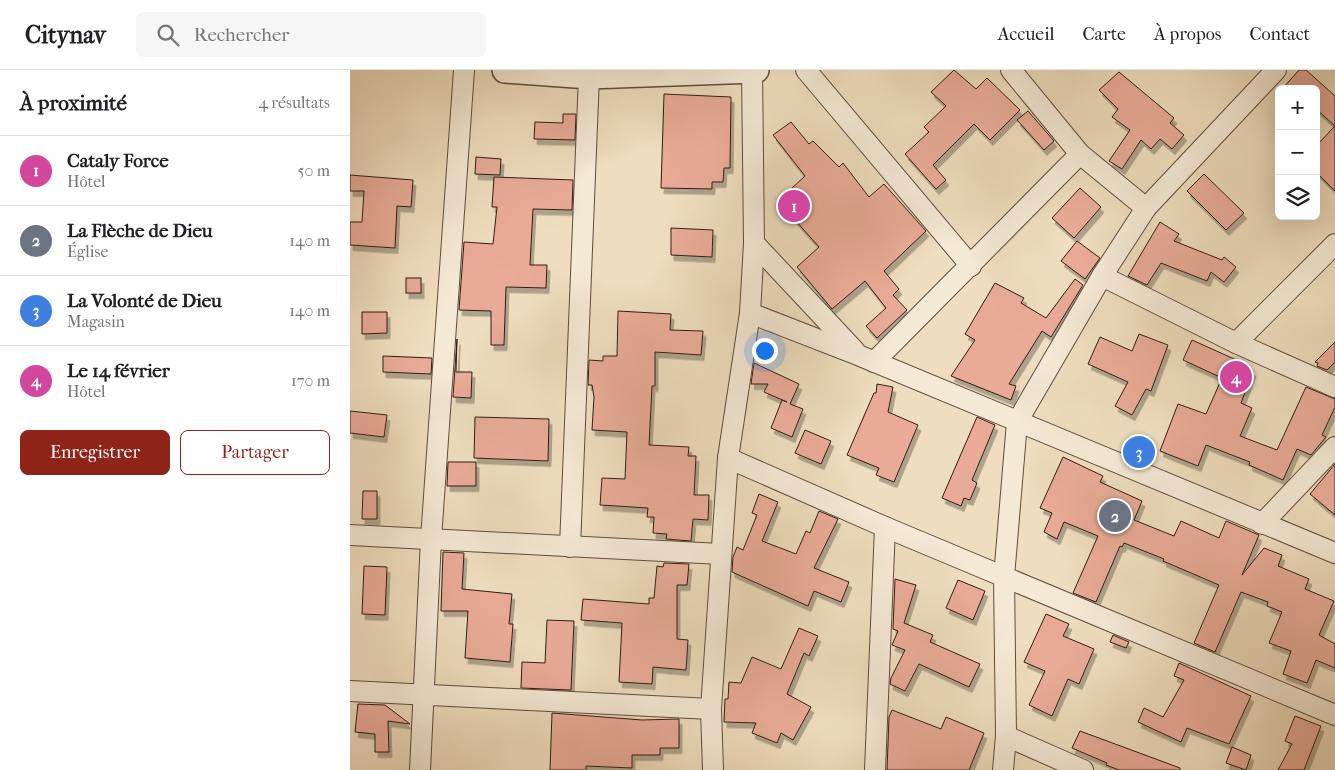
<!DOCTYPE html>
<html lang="fr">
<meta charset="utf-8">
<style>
:root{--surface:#fff;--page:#f6f6f6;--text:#202124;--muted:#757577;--line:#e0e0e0;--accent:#8f2418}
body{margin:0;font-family:"IM FELL French Canon",serif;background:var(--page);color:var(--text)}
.controls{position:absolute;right:15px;top:15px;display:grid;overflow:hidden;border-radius:8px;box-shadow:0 5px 20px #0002}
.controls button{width:45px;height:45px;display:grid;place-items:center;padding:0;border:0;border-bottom:1px solid var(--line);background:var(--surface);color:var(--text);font:25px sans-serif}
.you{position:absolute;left:414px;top:280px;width:18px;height:18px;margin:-12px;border:4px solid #fff;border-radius:50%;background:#1a73e8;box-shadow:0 0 0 8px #1a73e833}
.badge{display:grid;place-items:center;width:32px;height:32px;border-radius:50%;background:var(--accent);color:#fff;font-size:16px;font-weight:700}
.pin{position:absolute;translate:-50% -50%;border:2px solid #fff;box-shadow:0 1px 5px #0006}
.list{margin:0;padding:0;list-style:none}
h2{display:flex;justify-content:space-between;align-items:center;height:65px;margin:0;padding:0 20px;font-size:21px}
h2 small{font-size:16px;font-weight:400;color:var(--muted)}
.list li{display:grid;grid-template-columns:32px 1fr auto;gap:15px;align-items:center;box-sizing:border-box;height:70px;padding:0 20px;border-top:1px solid var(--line)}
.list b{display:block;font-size:19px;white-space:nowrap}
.list p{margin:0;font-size:16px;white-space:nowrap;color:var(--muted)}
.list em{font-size:16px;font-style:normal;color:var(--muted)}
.actions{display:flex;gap:10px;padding:15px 20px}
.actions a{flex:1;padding:11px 0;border:1px solid var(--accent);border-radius:8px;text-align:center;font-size:18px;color:var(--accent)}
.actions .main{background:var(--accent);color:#fff}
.icon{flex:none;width:28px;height:28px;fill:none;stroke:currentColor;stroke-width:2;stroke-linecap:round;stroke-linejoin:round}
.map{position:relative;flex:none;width:985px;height:700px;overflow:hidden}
header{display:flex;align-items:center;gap:30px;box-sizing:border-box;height:70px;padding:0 25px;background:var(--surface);border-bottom:1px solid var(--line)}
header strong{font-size:24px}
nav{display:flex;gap:28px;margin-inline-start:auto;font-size:18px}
.search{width:350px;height:45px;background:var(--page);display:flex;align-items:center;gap:12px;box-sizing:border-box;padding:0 18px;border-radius:8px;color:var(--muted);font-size:19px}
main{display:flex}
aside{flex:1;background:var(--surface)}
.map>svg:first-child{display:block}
</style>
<header>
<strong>Citynav</strong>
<div class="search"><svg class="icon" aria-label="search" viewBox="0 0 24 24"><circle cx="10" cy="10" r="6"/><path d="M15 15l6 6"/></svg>Rechercher</div>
<nav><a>Accueil</a><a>Carte</a><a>À propos</a><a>Contact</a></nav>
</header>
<main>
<aside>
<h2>À proximité<small>4 résultats</small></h2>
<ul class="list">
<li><span class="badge" style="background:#d1479c">1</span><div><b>Cataly Force</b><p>Hôtel</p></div><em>50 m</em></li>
<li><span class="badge" style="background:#6b7280">2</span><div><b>La Flèche de Dieu</b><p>Église</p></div><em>140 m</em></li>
<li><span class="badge" style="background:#3f7fe0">3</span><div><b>La Volonté de Dieu</b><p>Magasin</p></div><em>140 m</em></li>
<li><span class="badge" style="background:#d1479c">4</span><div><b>Le 14 février</b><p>Hôtel</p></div><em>170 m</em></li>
</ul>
<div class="actions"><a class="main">Enregistrer</a><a>Partager</a></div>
</aside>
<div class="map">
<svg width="985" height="700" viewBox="0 0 985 700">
<defs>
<filter id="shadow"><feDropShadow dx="3" dy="5.5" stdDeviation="0" flood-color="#0004"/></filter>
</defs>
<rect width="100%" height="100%" fill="#eeddbe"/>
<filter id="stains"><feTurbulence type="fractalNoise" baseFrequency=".004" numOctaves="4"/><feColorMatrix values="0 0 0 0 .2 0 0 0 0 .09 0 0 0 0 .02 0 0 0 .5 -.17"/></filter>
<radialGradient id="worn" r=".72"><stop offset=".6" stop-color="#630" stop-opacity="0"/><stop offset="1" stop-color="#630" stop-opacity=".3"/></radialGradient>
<g fill="#e9ab98" stroke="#301c14" filter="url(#shadow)">
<path d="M 604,0 L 626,19 L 637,8 L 670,40 L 640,70 L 624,54 L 583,95 L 596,110 L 586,119 L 555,84 L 579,62 L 574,57 L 596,36 L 581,22 Z"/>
<path d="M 949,0 L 956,0 L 985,26 L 985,121 L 966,102 L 966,76 L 985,56 L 966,39 L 966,19 L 932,19 Z"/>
<path d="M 769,2 L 824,48 L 820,53 L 834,65 L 822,79 L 810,69 L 801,79 L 791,70 L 772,99 L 759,91 L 780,60 L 762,47 L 768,39 L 749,20 Z"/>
<path d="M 314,24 L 381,27 L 380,98 L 374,98 L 373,112 L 362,112 L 362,119 L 311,118 Z"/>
<path d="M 678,41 L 704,71 L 694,80 L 667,50 Z"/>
<path d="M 213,44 L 226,44 L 225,70 L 184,69 L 185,52 L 213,53 Z"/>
<path d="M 441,52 L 459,74 L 463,71 L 489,97 L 493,93 L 519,127 L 534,114 L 576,161 L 534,201 L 549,219 L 543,225 L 557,240 L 527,268 L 516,256 L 536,238 L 515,211 L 482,239 L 447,197 L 469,177 L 428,131 L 455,106 L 423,65 Z"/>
<path d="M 126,87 L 151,89 L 150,105 L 125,104 Z"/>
<path d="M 854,104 L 894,143 L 876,160 L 837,121 Z"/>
<path d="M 0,105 L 63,110 L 61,137 L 47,136 L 45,178 L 0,175 L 0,152 L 12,152 L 14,121 L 0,121 Z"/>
<path d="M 144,107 L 223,110 L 222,140 L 183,139 L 180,195 L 197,195 L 196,218 L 156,217 L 154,275 L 141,275 L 141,241 L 109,240 L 114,172 L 143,174 L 147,137 L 142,137 Z"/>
<path d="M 730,118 L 751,137 L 724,168 L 702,148 Z"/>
<path d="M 810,152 L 829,164 L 824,171 L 872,190 L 874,187 L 886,197 L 874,212 L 861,202 L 857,211 L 811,193 L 797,215 L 778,206 Z"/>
<path d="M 321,158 L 363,160 L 362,187 L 321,185 Z"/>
<path d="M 727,171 L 750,188 L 735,209 L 711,191 Z"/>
<rect x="56" y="208" width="15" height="15"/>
<path d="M 725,209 L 733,215 L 701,267 L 692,261 L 659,314 L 666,316 L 661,330 L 601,306 L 625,270 L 615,264 L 645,213 L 674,228 L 671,233 L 696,248 Z"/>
<path d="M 268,241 L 321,244 L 320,260 L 353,261 L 351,285 L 305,282 L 305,316 L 302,316 L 299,375 L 339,377 L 338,386 L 346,386 L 344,425 L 359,425 L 358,450 L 343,449 L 341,471 L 316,469 L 317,464 L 303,463 L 304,447 L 297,447 L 298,438 L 250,435 L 252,408 L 275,409 L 277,362 L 242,360 L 244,327 L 242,315 L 238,315 L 239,290 L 253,291 L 253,286 L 267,286 Z"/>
<path d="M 12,242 L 37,242 L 37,263 L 12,264 Z"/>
<path d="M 789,264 L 818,275 L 801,321 L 796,319 L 782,345 L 765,336 L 778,312 L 738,294 L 750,267 L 782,281 Z"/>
<path d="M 107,269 L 106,302 L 122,302 L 121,328 L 103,327 Z"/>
<path d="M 842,270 L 893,293 L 891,297 L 903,301 L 891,333 L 902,338 L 890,366 L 927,380 L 956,317 L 985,329 L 985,337 L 972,365 L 976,367 L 961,385 L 947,379 L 933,410 L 899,395 L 900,392 L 856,375 L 848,396 L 810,381 L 828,334 L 856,344 L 872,308 L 833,290 Z"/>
<path d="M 985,272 L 985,292 L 977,300 L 967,296 L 968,293 L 965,292 Z"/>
<path d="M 33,286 L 82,288 L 81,304 L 33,302 Z"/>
<path d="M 404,293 L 449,314 L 440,334 L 453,339 L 442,367 L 421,358 L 432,330 L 437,332 L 414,322 L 418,314 L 401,314 Z"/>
<path d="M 527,314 L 543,317 L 538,342 L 568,355 L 544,412 L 526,405 L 529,398 L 497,385 L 524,323 L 526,323 Z"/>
<path d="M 0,341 L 37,345 L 34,367 L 0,363 Z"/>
<path d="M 125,347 L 199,349 L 198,391 L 124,388 Z"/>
<path d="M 627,347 L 645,355 L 622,410 L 627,413 L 620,430 L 614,428 L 611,436 L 592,428 Z"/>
<path d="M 455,360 L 481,371 L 471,394 L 445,383 Z"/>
<path d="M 713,387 L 753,406 L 750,412 L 792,431 L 784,450 L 824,466 L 831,451 L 869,468 L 876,451 L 909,465 L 892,505 L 914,478 L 932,485 L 928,496 L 959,509 L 955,519 L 984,531 L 969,565 L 985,574 L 985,598 L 966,590 L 957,613 L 933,604 L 941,581 L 919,573 L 932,542 L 917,536 L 918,532 L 891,522 L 865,582 L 844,573 L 869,515 L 813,491 L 814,489 L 774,473 L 772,477 L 770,476 L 746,532 L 723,523 L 748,466 L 714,452 L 707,469 L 694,462 L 702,443 L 690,438 Z"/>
<path d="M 98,392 L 126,392 L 126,416 L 97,416 Z"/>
<path d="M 985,394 L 985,445 L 960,424 Z"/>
<path d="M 13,421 L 27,421 L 27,449 L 12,449 Z"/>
<path d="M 409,424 L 428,432 L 412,471 L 446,484 L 456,461 L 460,463 L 469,441 L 488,449 L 464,498 L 499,512 L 491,532 L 464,521 L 458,536 L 382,502 L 383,487 L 387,477 L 393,480 L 407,445 L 402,443 Z"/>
<path d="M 93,482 L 114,483 L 112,519 L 162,524 L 159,554 L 163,554 L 160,592 L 115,588 L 118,541 L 91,541 Z"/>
<path d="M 314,493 L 339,494 L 337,515 L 327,515 L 327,569 L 338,570 L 336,600 L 303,597 L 302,614 L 269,612 L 272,553 L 231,550 L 233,529 L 299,534 L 299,528 L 304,528 L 307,496 L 313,497 Z"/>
<path d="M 14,496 L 37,497 L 35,545 L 12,544 Z"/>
<path d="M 545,509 L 566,515 L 554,553 L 583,565 L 580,572 L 630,594 L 619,617 L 569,594 L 555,621 L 540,614 L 541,608 L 555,580 L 542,575 L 548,561 L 543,559 Z"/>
<path d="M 608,510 L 635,521 L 623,550 L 596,538 Z"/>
<path d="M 696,544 L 719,554 L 713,566 L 744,579 L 729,614 L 718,609 L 702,646 L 679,635 L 695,601 L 674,592 Z"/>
<path d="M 197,550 L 224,551 L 221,620 L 171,618 L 172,592 L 195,593 Z"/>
<path d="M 449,558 L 468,566 L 459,586 L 454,583 L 437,624 L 461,637 L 443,670 L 431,663 L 427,673 L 402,663 L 406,653 L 374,652 L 375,629 L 378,629 L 379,612 L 391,613 L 402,587 L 431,599 Z"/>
<path d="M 763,565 L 779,572 L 776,578 L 760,572 Z"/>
<path d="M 829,593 L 901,626 L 879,674 L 837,658 L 831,672 L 788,652 L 794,638 L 813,647 L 834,610 L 824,606 Z"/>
<path d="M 8,634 L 35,635 L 60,654 L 38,651 L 39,682 L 25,682 L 25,664 L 5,662 Z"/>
<path d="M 542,640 L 591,659 L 596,647 L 634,663 L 619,700 L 537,700 L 539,647 Z"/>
<path d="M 202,643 L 292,650 L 329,649 L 329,678 L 310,678 L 310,685 L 282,685 L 282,698 L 236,696 L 236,700 L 200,700 Z"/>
<path d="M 945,646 L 971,656 L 954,700 L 928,700 L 942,674 L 935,671 Z"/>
<path d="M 730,661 L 830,698 L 830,700 L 769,700 L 756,695 L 757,693 L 722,678 Z"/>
<path d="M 882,677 L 901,685 L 896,700 L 876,693 Z"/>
</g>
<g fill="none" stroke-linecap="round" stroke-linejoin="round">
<defs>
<g id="minor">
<path d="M 456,0 L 621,196"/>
<path d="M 661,0 L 730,84 L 796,138"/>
<path d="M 404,173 L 505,281"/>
<path d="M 752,206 L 886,273 L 985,317"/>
<path d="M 400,243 L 508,285 L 985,483"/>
<path d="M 886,273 L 985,174"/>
<path d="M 524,292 L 730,84"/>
<path d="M 378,388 L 535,457 L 985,645"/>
<path d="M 912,454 L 985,377"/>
<path d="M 0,465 L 371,484"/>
<path d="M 220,477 L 239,6"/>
<path d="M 0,621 L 361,639"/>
<path d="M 656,666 L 733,700"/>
<path d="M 70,700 L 81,469 L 114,0"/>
<path d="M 363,700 L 361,639 L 378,388 L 400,243 L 404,173 L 402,0"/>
<path d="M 525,700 L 535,457"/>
<path d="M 653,700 L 656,666 L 654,507 L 667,352 L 752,206 L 796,138 L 926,0"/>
</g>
<path id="tertiary" d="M 155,0 L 239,6 L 406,0"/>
</defs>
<use href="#minor" stroke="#604c3e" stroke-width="22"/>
<use href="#tertiary" stroke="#604c3e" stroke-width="28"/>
<use href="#minor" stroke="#f4e9d5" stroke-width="20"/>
<use href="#tertiary" stroke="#f4e9d5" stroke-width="25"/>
</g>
<rect width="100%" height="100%" filter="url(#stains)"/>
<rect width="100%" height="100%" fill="url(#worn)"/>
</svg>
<div class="controls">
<button>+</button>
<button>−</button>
<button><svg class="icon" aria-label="layers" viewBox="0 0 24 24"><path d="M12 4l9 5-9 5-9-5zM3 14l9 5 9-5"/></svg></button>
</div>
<div class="you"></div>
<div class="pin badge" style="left:444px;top:136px;background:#d1479c">1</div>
<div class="pin badge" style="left:765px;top:446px;background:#6b7280">2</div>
<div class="pin badge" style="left:789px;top:382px;background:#3f7fe0">3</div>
<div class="pin badge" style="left:886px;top:307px;background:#d1479c">4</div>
</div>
</main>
